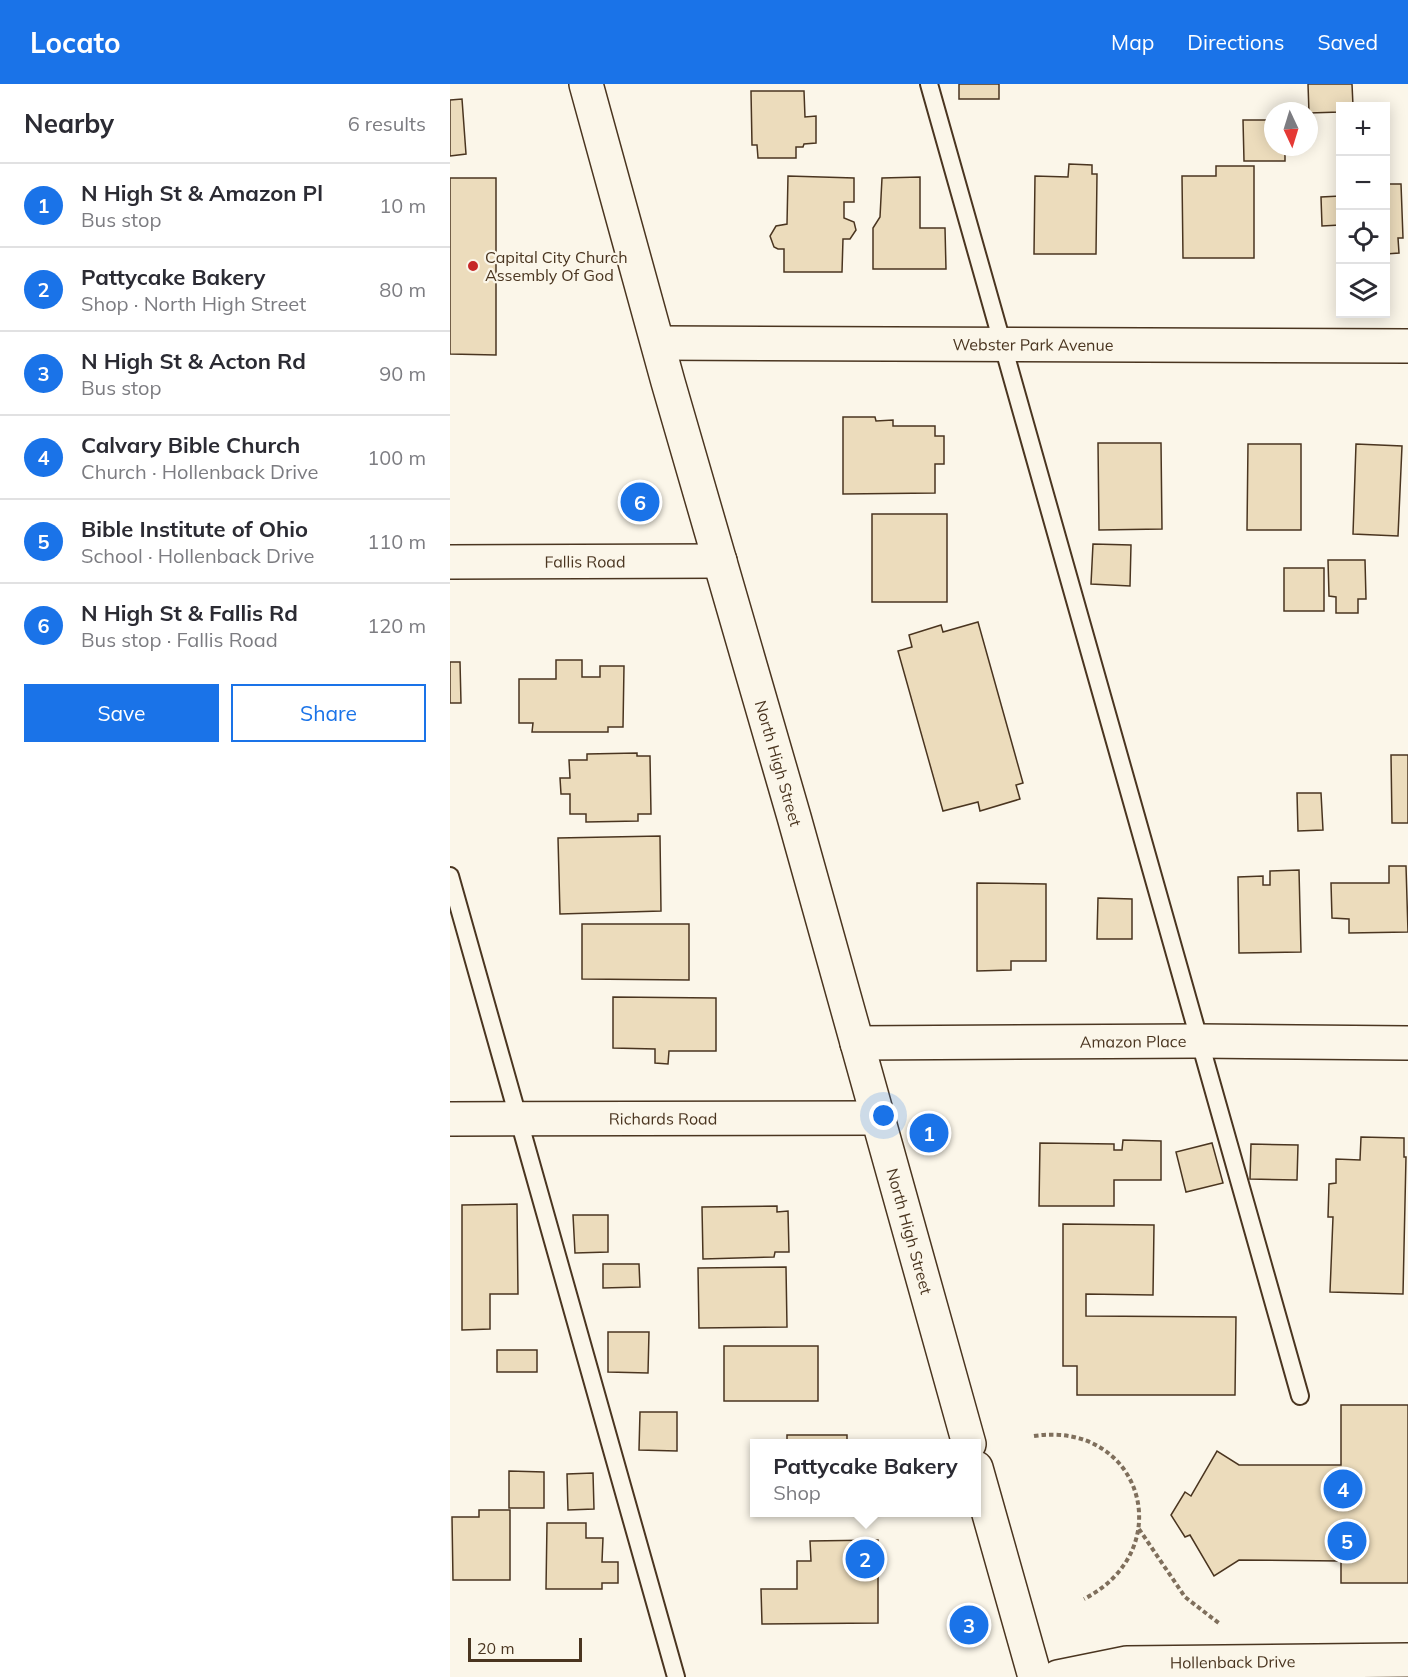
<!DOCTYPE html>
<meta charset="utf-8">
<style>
:root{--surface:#fff;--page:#f2f2f3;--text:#2b2b33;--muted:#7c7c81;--line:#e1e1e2;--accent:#1a73e8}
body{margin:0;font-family:Mulish,sans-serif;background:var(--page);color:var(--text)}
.controls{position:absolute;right:18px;top:18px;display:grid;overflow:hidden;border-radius:0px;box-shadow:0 3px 15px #0003}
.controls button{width:54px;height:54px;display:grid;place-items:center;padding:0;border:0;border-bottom:2px solid var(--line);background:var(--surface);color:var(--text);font:30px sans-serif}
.compass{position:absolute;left:814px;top:18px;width:54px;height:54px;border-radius:50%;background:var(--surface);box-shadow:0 3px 15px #0003;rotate:176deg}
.scale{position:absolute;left:18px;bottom:15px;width:114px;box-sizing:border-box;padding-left:6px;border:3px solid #4a3520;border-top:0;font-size:16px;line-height:21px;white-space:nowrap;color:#4a3520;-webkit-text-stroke:4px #fbf6e9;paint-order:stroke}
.you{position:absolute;left:434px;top:1032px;width:21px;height:21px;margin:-15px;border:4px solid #fff;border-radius:50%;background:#1a73e8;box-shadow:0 0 0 9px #1a73e833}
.badge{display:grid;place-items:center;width:39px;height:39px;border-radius:50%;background:var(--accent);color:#fff;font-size:20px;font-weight:700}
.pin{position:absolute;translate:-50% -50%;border:3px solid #fff;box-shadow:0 2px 6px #0006}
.popup{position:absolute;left:300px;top:1355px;width:231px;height:78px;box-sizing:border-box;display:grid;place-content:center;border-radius:0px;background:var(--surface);filter:drop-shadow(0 2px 4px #0005);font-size:20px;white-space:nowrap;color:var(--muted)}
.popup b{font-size:22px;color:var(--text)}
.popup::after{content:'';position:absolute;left:50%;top:100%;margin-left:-12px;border:12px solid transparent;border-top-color:var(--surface)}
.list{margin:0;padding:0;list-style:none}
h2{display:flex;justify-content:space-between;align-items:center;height:78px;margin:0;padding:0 24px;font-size:26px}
h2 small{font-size:20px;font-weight:400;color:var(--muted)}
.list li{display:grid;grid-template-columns:39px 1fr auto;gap:18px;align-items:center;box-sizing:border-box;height:84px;padding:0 24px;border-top:2px solid var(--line)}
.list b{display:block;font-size:22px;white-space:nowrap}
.list p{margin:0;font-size:20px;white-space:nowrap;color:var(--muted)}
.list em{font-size:20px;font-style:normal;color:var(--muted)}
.actions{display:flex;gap:12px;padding:18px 24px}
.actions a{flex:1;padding:14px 0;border:2px solid var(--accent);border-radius:0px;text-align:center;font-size:21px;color:var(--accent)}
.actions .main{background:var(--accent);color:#fff}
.icon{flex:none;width:33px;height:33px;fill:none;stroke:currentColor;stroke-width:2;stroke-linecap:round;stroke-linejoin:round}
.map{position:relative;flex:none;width:958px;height:1593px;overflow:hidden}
header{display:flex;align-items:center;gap:36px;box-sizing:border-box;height:84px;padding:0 30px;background:var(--accent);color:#fff}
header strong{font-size:28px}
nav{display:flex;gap:33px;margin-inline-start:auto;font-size:21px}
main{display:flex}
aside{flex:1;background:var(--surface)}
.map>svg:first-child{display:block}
</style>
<header>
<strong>Locato</strong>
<nav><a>Map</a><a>Directions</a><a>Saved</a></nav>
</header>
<main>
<aside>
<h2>Nearby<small>6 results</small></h2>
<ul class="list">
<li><span class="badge">1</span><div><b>N High St &amp; Amazon Pl</b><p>Bus stop</p></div><em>10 m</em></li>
<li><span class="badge">2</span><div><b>Pattycake Bakery</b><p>Shop · North High Street</p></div><em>80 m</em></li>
<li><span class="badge">3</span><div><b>N High St &amp; Acton Rd</b><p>Bus stop</p></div><em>90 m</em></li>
<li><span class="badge">4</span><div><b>Calvary Bible Church</b><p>Church · Hollenback Drive</p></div><em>100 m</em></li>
<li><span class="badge">5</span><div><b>Bible Institute of Ohio</b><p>School · Hollenback Drive</p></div><em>110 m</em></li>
<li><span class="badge">6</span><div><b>N High St &amp; Fallis Rd</b><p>Bus stop · Fallis Road</p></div><em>120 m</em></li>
</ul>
<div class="actions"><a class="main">Save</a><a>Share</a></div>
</aside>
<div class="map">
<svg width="958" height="1593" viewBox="0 0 958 1593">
<rect width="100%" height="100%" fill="#fbf6e9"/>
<g fill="#ecdcbc" stroke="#4a3520" stroke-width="1.5">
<rect x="509" y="0" width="40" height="15"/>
<path d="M 858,0 L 902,0 L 903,22 L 890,22 L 890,28 L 859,29 Z"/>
<path d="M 301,7 L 354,7 L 355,33 L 366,32 L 366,59 L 354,60 L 353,63 L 346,63 L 346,74 L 308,74 L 307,61 L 302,61 Z"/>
<path d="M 12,15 L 16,70 L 0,72 L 0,16 Z"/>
<path d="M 793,36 L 823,36 L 823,63 L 835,63 L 835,77 L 794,77 Z"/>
<path d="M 619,80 L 642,81 L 642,90 L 647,90 L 646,170 L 584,170 L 585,92 L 618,93 Z"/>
<path d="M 766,82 L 804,82 L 804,174 L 733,174 L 732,92 L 766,92 Z"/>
<path d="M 338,92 L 404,94 L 404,118 L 394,118 L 394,134 L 404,138 L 406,146 L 400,155 L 393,155 L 392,188 L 334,188 L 334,165 L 328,165 L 324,163 L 320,152 L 326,142 L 337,140 Z"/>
<path d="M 470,93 L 470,144 L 495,144 L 496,185 L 423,185 L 423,144 L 430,133 L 432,94 Z"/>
<path d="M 0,94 L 46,94 L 46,271 L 0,270 Z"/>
<path d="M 936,100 L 951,100 L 953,154 L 948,154 L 949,169 L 936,170 Z"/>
<path d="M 890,112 L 890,141 L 872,142 L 871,113 Z"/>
<path d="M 393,333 L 425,333 L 426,337 L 443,336 L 443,342 L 485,342 L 485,352 L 494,352 L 494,380 L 485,380 L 485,409 L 393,410 Z"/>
<path d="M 648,359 L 711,359 L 712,445 L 649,446 Z"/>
<path d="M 798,360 L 851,360 L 851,446 L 797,446 Z"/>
<path d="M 906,360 L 952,362 L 948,452 L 903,450 Z"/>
<rect x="422" y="430" width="75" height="88"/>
<path d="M 643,460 L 681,461 L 680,502 L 641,500 Z"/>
<path d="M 878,476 L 915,476 L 916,515 L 908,515 L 908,529 L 886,529 L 886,513 L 879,512 Z"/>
<rect x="834" y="484" width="40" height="43"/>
<path d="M 528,538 L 573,699 L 566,701 L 570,715 L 530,727 L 528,718 L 493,727 L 448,567 L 462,563 L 459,551 L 491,541 L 493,548 Z"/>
<path d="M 106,576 L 132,576 L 132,593 L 150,593 L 150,582 L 174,582 L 173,643 L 158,643 L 158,648 L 82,648 L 83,639 L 69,639 L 69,595 L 106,595 Z"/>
<path d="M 0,578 L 10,578 L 11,619 L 0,619 Z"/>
<path d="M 187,669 L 187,672 L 200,672 L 201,730 L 188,730 L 188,737 L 136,738 L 136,730 L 120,730 L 120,710 L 111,710 L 110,694 L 120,694 L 119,676 L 137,676 L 137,670 Z"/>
<path d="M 941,671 L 958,671 L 958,739 L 942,739 Z"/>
<path d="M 847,709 L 871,709 L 873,746 L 848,747 Z"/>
<path d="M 210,752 L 211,827 L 110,830 L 108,754 Z"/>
<path d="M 939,782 L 956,782 L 958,848 L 899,849 L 899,835 L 882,834 L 881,799 L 939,799 Z"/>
<path d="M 849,786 L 851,868 L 789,869 L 788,793 L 813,792 L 813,801 L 820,801 L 820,787 Z"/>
<path d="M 527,799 L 596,800 L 596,877 L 561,877 L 561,886 L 527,887 Z"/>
<path d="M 648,814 L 682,815 L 682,855 L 647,855 Z"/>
<path d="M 132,840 L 239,840 L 239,896 L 132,895 Z"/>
<path d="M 163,913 L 266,914 L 266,967 L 219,967 L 218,980 L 205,979 L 205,965 L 163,964 Z"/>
<path d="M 911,1053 L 954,1054 L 954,1073 L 956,1073 L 953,1210 L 880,1208 L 883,1133 L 878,1133 L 879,1100 L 886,1099 L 886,1075 L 910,1076 Z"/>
<path d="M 673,1056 L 711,1057 L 711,1096 L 664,1096 L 664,1122 L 589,1122 L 590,1059 L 664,1060 L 664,1066 L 672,1066 Z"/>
<path d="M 762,1059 L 773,1099 L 736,1108 L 726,1068 Z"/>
<path d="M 801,1060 L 848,1061 L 847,1096 L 800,1095 Z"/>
<path d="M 67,1120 L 68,1210 L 40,1210 L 40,1245 L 12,1246 L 12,1121 Z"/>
<path d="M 327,1122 L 327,1128 L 338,1127 L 339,1168 L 325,1168 L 324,1173 L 253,1175 L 252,1123 Z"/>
<path d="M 123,1131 L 158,1131 L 158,1168 L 125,1169 Z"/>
<path d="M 613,1140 L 704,1141 L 703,1211 L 636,1210 L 636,1232 L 786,1233 L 785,1311 L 627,1311 L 627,1282 L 613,1282 Z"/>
<path d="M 153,1180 L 189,1180 L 190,1203 L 153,1204 Z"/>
<path d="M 336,1183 L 337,1243 L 249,1244 L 248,1184 Z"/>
<path d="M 158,1248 L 199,1248 L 198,1289 L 158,1288 Z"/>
<rect x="274" y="1262" width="94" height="55"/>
<rect x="47" y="1266" width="40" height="22"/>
<path d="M 891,1321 L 958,1321 L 958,1499 L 891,1499 L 891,1477 L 789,1476 L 764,1492 L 740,1451 L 735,1453 L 721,1431 L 735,1408 L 741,1412 L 767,1367 L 789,1381 L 891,1381 Z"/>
<path d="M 190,1328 L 227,1328 L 227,1367 L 189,1366 Z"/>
<rect x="337" y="1351" width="60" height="9"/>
<path d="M 59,1387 L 94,1388 L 94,1424 L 59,1424 Z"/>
<path d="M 143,1389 L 144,1425 L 118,1426 L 117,1390 Z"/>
<path d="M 29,1426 L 60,1426 L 60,1496 L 3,1496 L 2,1433 L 29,1433 Z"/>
<path d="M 97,1439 L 136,1439 L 136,1454 L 153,1454 L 152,1478 L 168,1478 L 168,1499 L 152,1499 L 152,1505 L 96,1505 Z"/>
<path d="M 428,1456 L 428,1539 L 312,1540 L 311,1505 L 347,1505 L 347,1477 L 361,1477 L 360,1457 Z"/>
</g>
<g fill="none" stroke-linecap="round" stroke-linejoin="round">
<defs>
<g id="lane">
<path d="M 479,0 L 850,1312"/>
<path d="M 0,792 L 226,1593"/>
</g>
<g id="street">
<path id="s1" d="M 208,259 L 958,262"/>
<path id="s2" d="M 0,478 L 270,477"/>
<path id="s3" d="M 407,959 L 749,957 L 958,959"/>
<path id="s4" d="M 0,1035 L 427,1034"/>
<path id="s5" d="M 608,1593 L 677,1579 L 958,1576"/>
</g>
<g id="primary">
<path id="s6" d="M 136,0 L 218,298 L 344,733 L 519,1360"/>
<path d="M 526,1384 L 585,1593"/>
</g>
</defs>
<use href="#lane" stroke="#4a3520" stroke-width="20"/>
<use href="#street" stroke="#4a3520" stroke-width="36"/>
<use href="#primary" stroke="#4a3520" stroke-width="36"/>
<g stroke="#7f6f5c" stroke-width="4" stroke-dasharray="4.5 3" stroke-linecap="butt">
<path d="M 584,1352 C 691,1336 731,1465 634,1515"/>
<path d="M 689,1445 L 735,1513 L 770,1540"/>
</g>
<use href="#lane" stroke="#fbf6e9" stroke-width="16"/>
<use href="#street" stroke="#fbf6e9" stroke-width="33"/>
<use href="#primary" stroke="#fbf6e9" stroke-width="33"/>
</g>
<circle fill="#c62828" stroke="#fbf6e9" stroke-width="2" cx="23" cy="182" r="6"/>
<g text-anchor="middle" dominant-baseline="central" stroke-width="4.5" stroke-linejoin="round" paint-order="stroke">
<g font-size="16" fill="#4a3520" stroke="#fbf6e9" text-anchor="start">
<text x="35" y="173">Capital City Church<tspan x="35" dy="18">Assembly Of God</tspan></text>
</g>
<g font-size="16" fill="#4a3520" stroke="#fbf6e9">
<text stroke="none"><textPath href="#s1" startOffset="375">Webster Park Avenue</textPath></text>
<text stroke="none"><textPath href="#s2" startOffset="135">Fallis Road</textPath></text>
<text stroke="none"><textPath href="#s6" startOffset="706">North High Street</textPath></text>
<text stroke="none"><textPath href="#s3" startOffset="276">Amazon Place</textPath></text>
<text stroke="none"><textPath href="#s4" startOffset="213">Richards Road</textPath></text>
<text stroke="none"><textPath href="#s6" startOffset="1192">North High Street</textPath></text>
<text stroke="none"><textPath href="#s5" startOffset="176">Hollenback Drive</textPath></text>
</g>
</g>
</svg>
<div class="controls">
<button>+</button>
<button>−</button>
<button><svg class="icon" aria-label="locate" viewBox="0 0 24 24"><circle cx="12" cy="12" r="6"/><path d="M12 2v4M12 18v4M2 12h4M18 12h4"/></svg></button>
<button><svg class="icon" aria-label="layers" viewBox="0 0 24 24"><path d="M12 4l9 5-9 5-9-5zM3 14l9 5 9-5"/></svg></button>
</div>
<svg class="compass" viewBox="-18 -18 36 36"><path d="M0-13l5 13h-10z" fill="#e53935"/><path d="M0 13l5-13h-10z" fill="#7c7c81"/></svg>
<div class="scale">20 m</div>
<div class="you"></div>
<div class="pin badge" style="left:479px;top:1049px">1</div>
<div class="pin badge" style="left:415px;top:1475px">2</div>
<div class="popup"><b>Pattycake Bakery</b>Shop</div>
<div class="pin badge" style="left:519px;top:1541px">3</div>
<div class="pin badge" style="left:893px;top:1405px">4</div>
<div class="pin badge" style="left:897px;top:1457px">5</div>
<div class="pin badge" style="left:190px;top:418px">6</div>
</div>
</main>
